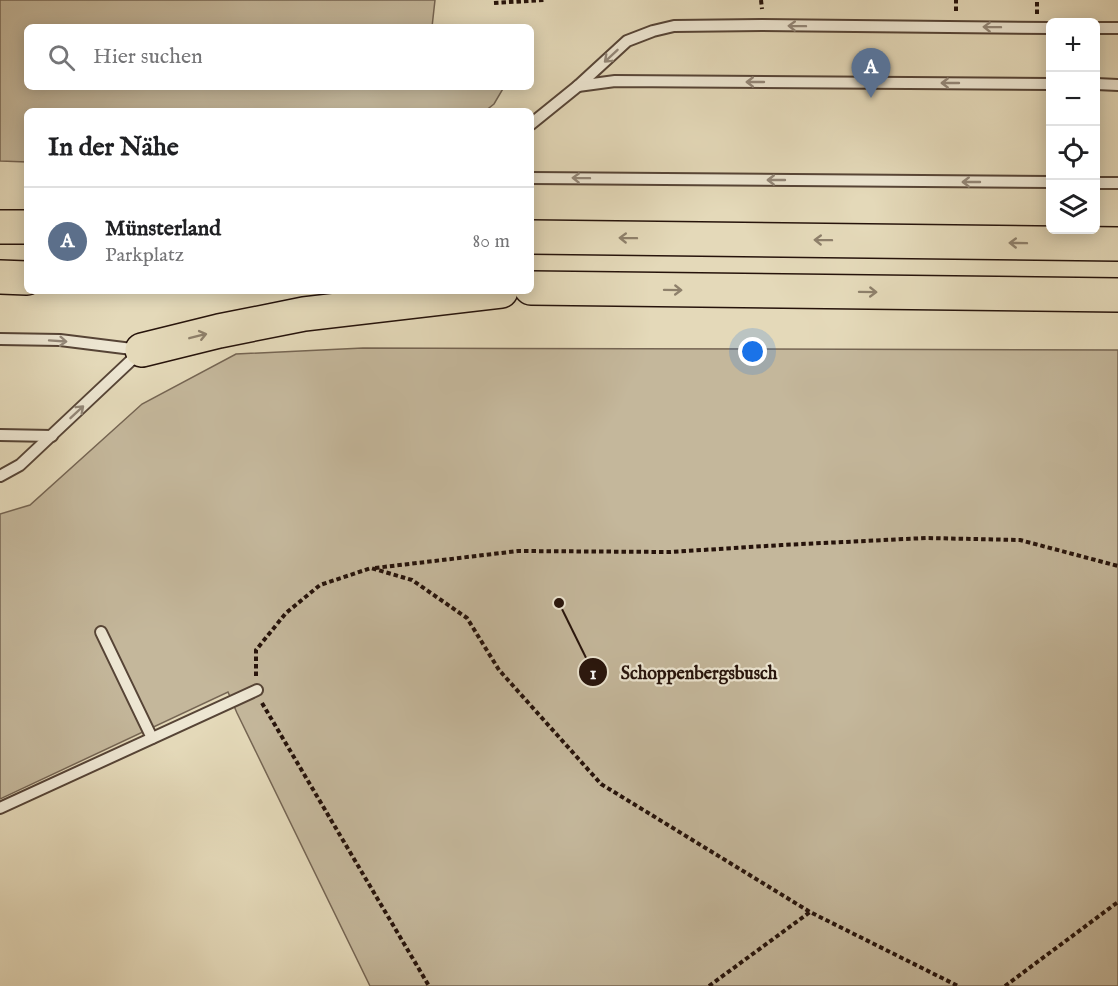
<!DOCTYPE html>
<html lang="de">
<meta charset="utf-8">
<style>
:root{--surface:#fff;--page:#f6f6f6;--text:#202124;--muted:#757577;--line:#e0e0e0;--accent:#8f2418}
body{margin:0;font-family:"IM FELL English",serif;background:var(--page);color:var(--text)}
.controls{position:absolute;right:18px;top:18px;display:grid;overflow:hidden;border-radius:9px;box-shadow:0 3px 15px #0003}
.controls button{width:54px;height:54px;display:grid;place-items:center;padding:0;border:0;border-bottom:2px solid var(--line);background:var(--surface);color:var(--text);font:30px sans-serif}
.you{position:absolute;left:753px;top:352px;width:21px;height:21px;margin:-15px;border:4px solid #fff;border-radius:50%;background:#1a73e8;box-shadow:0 0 0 9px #1a73e833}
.badge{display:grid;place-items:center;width:39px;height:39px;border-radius:50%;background:var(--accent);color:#fff;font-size:20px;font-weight:700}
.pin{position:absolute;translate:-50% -50px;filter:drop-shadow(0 2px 3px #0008)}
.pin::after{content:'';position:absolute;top:32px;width:21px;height:18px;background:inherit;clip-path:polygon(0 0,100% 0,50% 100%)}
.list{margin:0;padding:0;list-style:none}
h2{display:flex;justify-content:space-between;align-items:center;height:78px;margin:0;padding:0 24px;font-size:26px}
h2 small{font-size:20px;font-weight:400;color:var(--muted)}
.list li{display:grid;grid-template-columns:39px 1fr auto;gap:18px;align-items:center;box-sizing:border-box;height:108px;padding:0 24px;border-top:2px solid var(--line)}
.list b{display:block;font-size:22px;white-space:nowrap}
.list p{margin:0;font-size:20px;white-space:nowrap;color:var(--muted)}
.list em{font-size:20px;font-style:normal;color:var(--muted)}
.icon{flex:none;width:33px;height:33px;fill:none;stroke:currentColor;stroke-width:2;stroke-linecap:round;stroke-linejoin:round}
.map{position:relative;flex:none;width:1118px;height:986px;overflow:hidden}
.search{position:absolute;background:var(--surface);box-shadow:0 3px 15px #0003;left:24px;top:24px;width:510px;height:66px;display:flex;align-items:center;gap:15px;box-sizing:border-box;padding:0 21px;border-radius:9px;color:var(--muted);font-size:22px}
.panel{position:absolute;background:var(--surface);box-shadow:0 3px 15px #0003;left:24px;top:108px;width:510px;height:186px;border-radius:9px}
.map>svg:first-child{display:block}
</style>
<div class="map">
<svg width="1118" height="986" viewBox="0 0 1118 986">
<rect width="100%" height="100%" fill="#e4d9b9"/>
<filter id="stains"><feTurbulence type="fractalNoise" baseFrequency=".00333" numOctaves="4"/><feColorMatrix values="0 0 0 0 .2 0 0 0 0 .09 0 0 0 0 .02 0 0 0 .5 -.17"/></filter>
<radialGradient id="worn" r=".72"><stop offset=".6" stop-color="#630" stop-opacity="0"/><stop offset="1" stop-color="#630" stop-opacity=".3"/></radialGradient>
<g fill="#c4b79b" stroke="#756553" stroke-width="1.5">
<path d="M 0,0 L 435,0 L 432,27 L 27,27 L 27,87 L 504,87 L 494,104 L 485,111 L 27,111 L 27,162 L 0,161 Z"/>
<path d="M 363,348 L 1118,350 L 1118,986 L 370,986 L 237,713 L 228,692 L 0,799 L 0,514 L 30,505 L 142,404 L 236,354 Z"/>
</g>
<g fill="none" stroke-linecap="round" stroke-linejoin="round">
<defs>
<g id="service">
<path d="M 1096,28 L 1118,28"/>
<path d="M 1096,84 L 1118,85"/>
<path d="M 578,86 L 615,81 L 1050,84"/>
<path d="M 531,124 L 578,86 L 627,41 L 653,31 L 674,26 L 762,25 L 1050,28"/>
<path d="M 531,178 L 1050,182"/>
<path d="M 1096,183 L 1118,183"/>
<path d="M 0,339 L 60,340 L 140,350"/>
<path d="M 0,435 L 52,436"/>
<path d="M 0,476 L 20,465 L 139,353"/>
<path d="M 101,632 L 152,738"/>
<path d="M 0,808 L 257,690"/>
</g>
<g id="motorway">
<path d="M 0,227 L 27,227"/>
<path d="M 531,237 L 1118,244"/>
<path d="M 0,277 L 27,278"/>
<path d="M 531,288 L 1118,295"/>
<path d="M 142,350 L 219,331 L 304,314 L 501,291"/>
</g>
</defs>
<use href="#service" stroke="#564436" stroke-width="14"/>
<use href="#motorway" stroke="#26130b" stroke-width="36"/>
<g stroke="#26130b" stroke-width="4" stroke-dasharray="4.5 3" stroke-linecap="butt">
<path d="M 761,0 L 762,9"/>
<path d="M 494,3 L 544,0"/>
<path d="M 956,11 L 956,0"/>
<path d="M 1037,14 L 1037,0"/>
<path d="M 375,568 L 518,551 L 670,552 L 782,545 L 926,538 L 1020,540 L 1118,566"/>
<path d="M 256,676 L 256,650 L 286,613 L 320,585 L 371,568 L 412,580 L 467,618 L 499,670 L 601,784 L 810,912 L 958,986"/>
<path d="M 262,703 L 429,986"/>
<path d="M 709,986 L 810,912"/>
<path d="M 1005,986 L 1118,902"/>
</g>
<use href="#service" stroke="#ede6d2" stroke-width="10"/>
<use href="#motorway" stroke="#e4d9b9" stroke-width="33"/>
</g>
<defs><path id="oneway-shaft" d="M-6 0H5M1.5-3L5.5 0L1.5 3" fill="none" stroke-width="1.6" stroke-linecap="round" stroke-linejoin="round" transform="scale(1.5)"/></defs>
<g stroke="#938778">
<use href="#oneway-shaft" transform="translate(797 26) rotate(-179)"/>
<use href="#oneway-shaft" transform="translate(992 27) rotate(-179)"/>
<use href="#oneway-shaft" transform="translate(611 56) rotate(137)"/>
<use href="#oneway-shaft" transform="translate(755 82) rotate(-180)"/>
<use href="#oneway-shaft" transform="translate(950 83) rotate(-180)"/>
<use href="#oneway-shaft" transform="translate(581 178) rotate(-179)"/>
<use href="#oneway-shaft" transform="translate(776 180) rotate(-180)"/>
<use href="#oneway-shaft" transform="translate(971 182) rotate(-180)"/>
<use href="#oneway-shaft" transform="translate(58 341) rotate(4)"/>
<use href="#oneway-shaft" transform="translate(77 412) rotate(-43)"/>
</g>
<g stroke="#8e806b">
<use href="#oneway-shaft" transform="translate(628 238) rotate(-179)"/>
<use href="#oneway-shaft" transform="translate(823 240) rotate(-179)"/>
<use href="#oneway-shaft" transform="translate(1018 243) rotate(-179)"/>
<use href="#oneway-shaft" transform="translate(673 290) rotate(1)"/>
<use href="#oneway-shaft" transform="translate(868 292) rotate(1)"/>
<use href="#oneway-shaft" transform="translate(198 336) rotate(-14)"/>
</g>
<path fill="none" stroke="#26130b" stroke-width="2" d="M559 603L593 672"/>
<g fill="#26130b" stroke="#ede6d2" stroke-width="2">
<circle cx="559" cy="603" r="6"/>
<circle cx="593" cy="672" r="15"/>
</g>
<g font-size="18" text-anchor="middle" font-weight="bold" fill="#fff">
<text x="593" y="679">1</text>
</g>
<g font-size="18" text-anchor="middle" font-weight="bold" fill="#26130b" stroke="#ede6d2" stroke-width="4.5" stroke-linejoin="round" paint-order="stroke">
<text x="699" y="679">Schoppenbergsbusch</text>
</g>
<rect width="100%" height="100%" filter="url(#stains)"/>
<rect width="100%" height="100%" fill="url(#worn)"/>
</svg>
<div class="controls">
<button>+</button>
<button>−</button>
<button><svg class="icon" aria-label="locate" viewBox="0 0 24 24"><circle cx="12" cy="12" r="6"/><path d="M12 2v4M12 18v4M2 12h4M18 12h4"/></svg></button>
<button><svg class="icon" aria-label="layers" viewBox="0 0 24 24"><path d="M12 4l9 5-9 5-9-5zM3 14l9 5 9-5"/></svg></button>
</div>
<div class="you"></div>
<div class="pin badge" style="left:871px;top:98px;background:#5c6f8a">A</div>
<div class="search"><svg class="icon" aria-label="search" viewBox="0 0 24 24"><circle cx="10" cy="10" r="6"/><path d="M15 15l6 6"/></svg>Hier suchen</div>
<section class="panel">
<h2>In der Nähe<small></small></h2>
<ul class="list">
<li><span class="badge" style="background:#5c6f8a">A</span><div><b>Münsterland</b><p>Parkplatz</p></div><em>80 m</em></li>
</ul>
</section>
</div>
